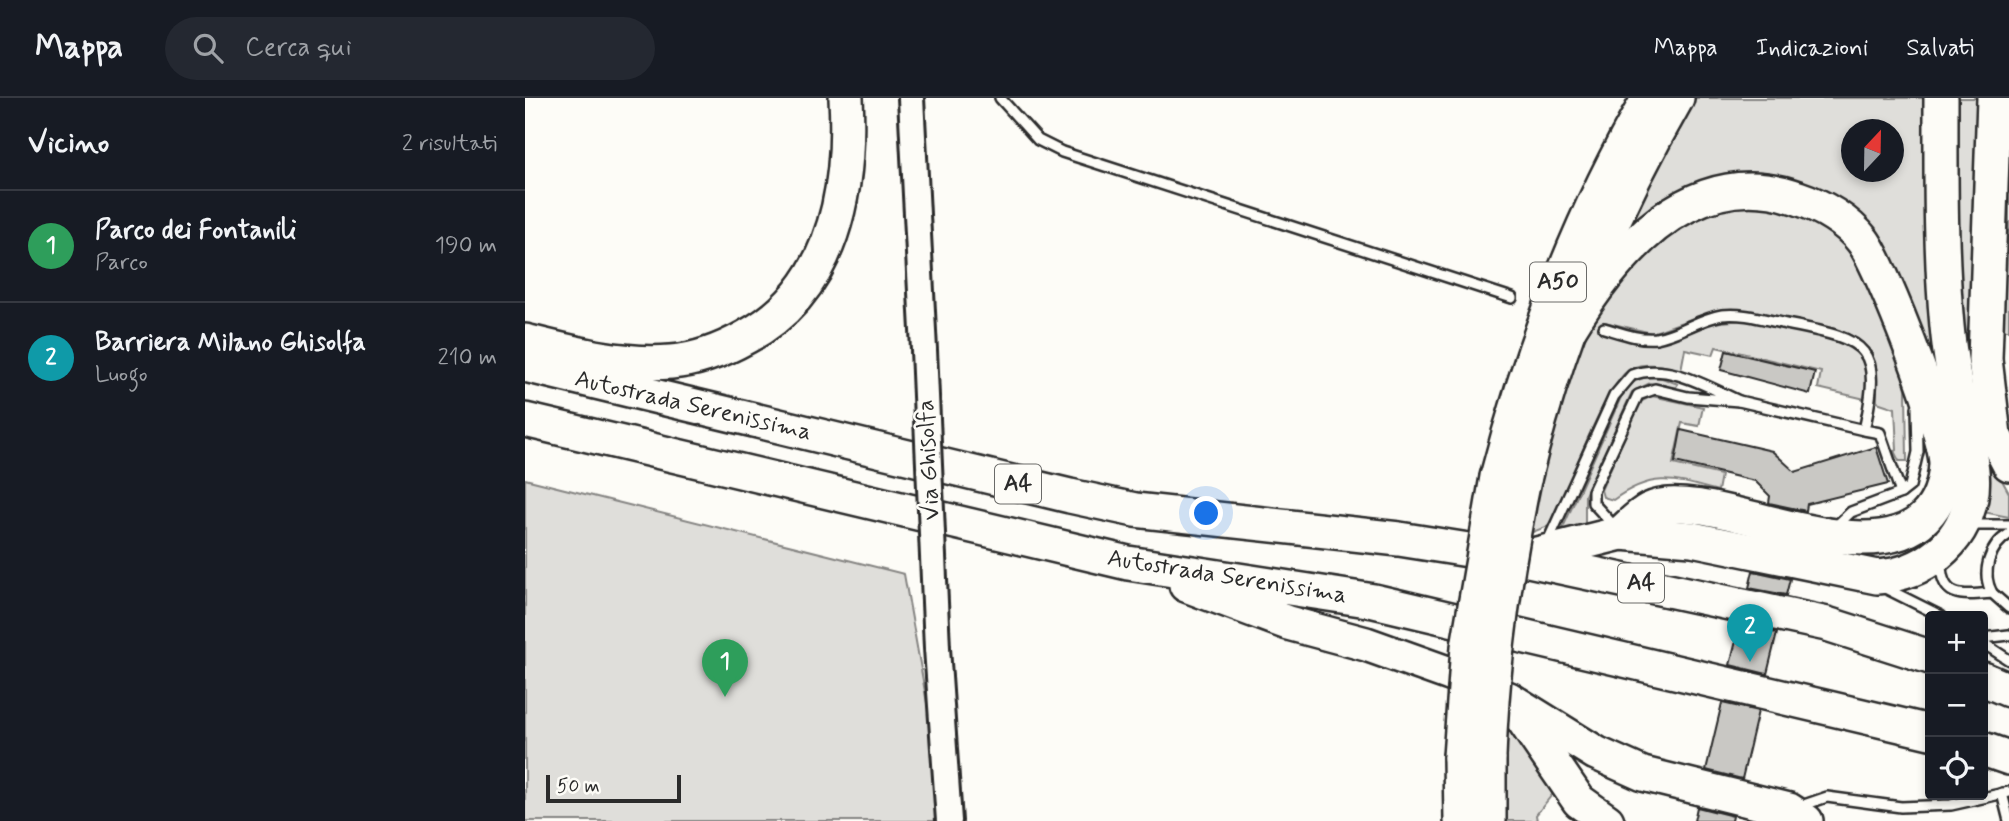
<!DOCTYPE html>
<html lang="it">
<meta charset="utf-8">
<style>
:root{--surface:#171b24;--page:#242831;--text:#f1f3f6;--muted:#9ea1a6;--line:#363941;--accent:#c8321e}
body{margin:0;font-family:Mynerve,sans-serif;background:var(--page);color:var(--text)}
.controls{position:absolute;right:21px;bottom:21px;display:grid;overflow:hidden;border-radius:7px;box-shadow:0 4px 10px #0003}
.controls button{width:63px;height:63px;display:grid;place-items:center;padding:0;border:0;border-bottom:2px solid var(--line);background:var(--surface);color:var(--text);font:35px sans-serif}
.compass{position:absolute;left:1316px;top:21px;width:63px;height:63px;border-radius:50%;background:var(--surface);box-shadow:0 4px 10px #0003;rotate:22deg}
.scale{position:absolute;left:21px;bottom:18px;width:135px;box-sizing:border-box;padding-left:7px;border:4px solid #2b2b2b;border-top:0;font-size:19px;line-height:24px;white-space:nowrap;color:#2b2b2b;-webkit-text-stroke:5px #fdfcf7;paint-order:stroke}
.you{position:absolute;left:682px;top:416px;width:24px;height:24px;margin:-18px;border:5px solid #fff;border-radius:50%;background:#1a73e8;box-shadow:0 0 0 10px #1a73e833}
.badge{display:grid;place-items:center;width:46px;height:46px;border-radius:50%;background:var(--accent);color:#fff;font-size:23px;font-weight:700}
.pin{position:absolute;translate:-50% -58px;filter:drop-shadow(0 2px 4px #0008)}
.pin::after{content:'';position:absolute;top:37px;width:24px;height:21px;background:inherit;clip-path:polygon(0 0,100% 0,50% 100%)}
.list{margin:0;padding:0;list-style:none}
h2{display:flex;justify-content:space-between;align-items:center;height:91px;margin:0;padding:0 28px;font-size:30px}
h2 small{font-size:23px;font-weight:400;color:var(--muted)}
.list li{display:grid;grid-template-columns:46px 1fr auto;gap:21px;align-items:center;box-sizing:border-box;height:112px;padding:0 28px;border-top:2px solid var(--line)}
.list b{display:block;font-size:26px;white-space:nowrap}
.list p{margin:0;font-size:23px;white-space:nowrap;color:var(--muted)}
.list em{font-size:23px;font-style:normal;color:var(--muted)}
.icon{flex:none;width:38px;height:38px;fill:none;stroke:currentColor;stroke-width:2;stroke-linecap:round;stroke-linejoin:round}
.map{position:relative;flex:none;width:1484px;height:723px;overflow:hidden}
header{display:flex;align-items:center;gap:42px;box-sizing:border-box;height:98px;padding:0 35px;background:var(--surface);border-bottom:2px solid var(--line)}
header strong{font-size:33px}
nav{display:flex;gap:38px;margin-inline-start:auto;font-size:24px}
.search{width:490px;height:63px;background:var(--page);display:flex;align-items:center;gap:18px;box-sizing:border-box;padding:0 24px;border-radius:38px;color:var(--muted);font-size:26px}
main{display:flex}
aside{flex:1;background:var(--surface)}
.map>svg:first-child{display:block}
</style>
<header>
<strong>Mappa</strong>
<div class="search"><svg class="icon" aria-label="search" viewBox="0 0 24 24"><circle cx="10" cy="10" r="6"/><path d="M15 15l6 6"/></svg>Cerca qui</div>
<nav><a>Mappa</a><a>Indicazioni</a><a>Salvati</a></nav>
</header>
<main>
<aside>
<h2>Vicino<small>2 risultati</small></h2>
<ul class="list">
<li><span class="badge" style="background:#2e9e5b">1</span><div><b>Parco dei Fontanili</b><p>Parco</p></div><em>190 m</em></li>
<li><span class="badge" style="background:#0f9aa8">2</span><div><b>Barriera Milano Ghisolfa</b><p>Luogo</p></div><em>210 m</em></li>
</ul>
</aside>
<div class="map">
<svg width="1484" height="723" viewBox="0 0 1484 723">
<rect width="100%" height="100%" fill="#fdfcf7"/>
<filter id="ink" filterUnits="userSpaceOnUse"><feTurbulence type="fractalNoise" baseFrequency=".0143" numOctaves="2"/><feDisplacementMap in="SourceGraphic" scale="14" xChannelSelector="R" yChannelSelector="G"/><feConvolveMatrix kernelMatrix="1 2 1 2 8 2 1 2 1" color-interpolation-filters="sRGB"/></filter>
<g filter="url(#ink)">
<g fill="#dfdeda" stroke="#858482" stroke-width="2" fill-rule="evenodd">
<path d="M 1165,0 L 1408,0 C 1409,76 1409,153 1414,229 C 1418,275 1447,358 1439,398 C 1433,425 1406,463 1375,461 L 1375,457 C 1385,450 1397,446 1407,437 C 1435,413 1435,381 1429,347 C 1413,305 1398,264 1382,222 C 1372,193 1362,159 1343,135 C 1312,95 1247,71 1198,84 C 1160,94 1126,116 1099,144 L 1091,141 L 1110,97 ZM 1326,32 L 1368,32 L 1368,74 L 1326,74 Z"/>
<path d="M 1425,0 L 1461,0 L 1459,350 L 1484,395 L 1484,419 L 1453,413 L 1437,290 Z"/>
<path d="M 1484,0 L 1484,232 L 1472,232 Z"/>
<path d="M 1183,108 L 1272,108 L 1332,154 L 1375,260 L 1381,291 L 1382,363 L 1374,363 L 1369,353 L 1372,352 L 1370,310 L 1352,304 L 1352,282 L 1346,253 L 1327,238 L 1314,232 L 1213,212 L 1174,218 L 1127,235 L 1079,224 L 1076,234 L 1114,244 L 1131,243 L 1147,240 L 1187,225 L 1218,222 L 1310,240 C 1340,251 1344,272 1340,301 L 1293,290 L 1296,274 L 1191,249 L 1188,257 L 1160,251 L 1156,272 C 1140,269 1123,263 1107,270 C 1081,282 1043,390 1030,420 L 1021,429 L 1005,435 L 1009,379 L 1042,261 L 1104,165 Z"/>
<path d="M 1120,279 L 1137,280 L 1153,286 L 1150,290 L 1125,285 L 1107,294 L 1060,397 L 1060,426 L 1036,434 L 1096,299 L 1106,285 Z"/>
<path d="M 1127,298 L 1178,309 L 1174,328 L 1157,325 L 1148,366 L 1196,377 L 1193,393 C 1149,381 1128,373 1088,402 L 1078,399 L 1076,392 L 1115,304 Z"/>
<path d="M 0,381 L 379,476 L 423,723 L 0,723 Z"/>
<path d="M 976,623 L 989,632 L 1030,693 L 1011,717 L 1012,723 L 973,723 Z"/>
</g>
<g fill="#c9c8c4" stroke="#2b2b2b" stroke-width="2">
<path d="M 1201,253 L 1290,274 L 1285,296 L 1196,272 Z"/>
<path d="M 1156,332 L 1247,353 L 1270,374 L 1351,349 L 1363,386 L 1282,406 L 1281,413 L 1244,405 L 1245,398 L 1230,383 L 1150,364 Z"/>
<path d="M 1228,473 L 1265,481 L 1261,497 L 1224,490 Z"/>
<path d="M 1215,527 L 1252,535 L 1242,576 L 1205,567 Z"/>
<path d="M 1197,605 L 1233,613 L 1217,681 L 1181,672 Z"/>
<path d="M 1172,709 L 1208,718 L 1207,723 L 1169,723 Z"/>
</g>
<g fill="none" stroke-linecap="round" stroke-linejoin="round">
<defs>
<g id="lane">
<path d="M 475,0 L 513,42 L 537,54 L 987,200"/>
<path d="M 1079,230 C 1096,235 1114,242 1131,240 C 1154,236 1174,221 1197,217 C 1219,214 1244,223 1266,227 C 1343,242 1358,249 1339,332 L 1214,303"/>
<path d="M 1339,332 L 1355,335 L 1376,395"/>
<path d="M 1444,427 L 1484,427"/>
<path d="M 1309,430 L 1326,414 L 1376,395 L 1385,388 L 1393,354 L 1392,309"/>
<path d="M 1023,443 L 1089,298 L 1107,277 C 1143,264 1181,288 1214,303 L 1163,299 L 1130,291 L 1113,297 L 1068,393 L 1068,405 L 1090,429"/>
<path d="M 1416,462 C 1415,501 1436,498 1467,495 L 1484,510"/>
<path d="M 1358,489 L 1416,518"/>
<path d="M 1467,495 C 1456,475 1464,448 1484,436"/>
<path d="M 1458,540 L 1484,537"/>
<path d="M 1458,545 L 1484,562"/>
<path d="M 1477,695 L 1484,723"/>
<path d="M 1273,709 L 1302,699 L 1376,709 L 1426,707 L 1484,694"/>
</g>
<g id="secondary">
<path d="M 386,0 L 399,252"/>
<path d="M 412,550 L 424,723"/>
</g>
<g id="highway">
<path d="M 1469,0 L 1460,261 L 1469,337 L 1484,366"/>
<path d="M 1043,233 C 1091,154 1169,62 1273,100 C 1297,108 1323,123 1338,143 C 1358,170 1421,335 1421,366 C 1420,385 1414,405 1400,419 C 1353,468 1236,417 1176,409 C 1160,407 1140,404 1124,412 C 1114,417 1104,428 1096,435"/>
<path d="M 0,243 C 48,255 97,268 146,264 C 173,262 198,252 221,239 C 309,192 326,92 321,0"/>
<path d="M 0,267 L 545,398 L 610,412 L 874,441 L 994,460 L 1302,526 L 1405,559"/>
<path d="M 0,322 L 603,465 L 849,503 L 1405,634"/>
<path d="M 972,379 C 1007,245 1054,120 1124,0"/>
<path d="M 999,382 C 1031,246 1083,120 1152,0"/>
<path d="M 1000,459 L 1096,435 L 1167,441 L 1352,479 C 1398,476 1437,447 1446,400 C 1451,375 1443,352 1438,327 C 1431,294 1425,261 1422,228 C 1415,152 1416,76 1416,0"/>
<path d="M 661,487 L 763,525 L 841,546 L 925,576 L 984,601 L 1071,655 L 1118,676 L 1264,712 L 1281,723"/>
<path d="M 1458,581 L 1484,592"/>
<path d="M 993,614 L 1054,703 L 1082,723"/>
<path d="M 1458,651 L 1484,660"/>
<path d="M 935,659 L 936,723"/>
<path d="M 964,723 L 964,659"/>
</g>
</defs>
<use href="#lane" stroke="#2b2b2b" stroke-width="14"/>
<use href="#secondary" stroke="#2b2b2b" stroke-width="30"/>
<use href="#highway" stroke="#2b2b2b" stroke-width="38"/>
<use href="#lane" stroke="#fdfcf7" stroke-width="9"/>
<use href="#secondary" stroke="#fdfcf7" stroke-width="24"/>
<use href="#highway" stroke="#fdfcf7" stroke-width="33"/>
<defs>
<path id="secondary-bridge" d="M 399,252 L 412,550"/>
<g id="highway-bridge">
<path d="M 935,659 L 943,549 L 972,379"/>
<path d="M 964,659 C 967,565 980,473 999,382"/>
</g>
</defs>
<use href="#secondary-bridge" stroke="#2b2b2b" stroke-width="30" stroke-linecap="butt"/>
<use href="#highway-bridge" stroke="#2b2b2b" stroke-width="38" stroke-linecap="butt"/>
<use href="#secondary-bridge" stroke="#fdfcf7" stroke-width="24"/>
<use href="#highway-bridge" stroke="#fdfcf7" stroke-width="33"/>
</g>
</g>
<g text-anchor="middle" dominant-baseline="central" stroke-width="5" stroke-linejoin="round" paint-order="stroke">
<g fill="#fdfcf7" stroke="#6a6a68" stroke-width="2">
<rect x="1005" y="164.5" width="56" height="39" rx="5"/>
<rect x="470" y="366.5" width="46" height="39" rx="5"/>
<rect x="1093" y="465.5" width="46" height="39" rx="5"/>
</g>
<g font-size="23" font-weight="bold" fill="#2b2b2b">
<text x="1033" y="184">A50</text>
<text x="493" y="386">A4</text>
<text x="1116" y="485">A4</text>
</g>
<g font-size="24" fill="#2b2b2b" stroke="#fdfcf7">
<text transform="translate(168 308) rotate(13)">Autostrada Serenissima</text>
<text transform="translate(404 362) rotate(-93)">Via Ghisolfa</text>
<text transform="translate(702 479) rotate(9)">Autostrada Serenissima</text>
</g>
</g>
</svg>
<div class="controls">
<button>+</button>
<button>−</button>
<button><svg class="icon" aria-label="locate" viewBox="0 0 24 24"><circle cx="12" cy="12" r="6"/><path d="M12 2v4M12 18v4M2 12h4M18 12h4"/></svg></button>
</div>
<svg class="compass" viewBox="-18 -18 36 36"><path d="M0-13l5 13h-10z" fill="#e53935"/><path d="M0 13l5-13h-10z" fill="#9ea1a6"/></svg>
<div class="scale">50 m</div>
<div class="you"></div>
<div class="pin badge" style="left:200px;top:599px;background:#2e9e5b">1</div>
<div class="pin badge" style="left:1225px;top:564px;background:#0f9aa8">2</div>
</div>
</main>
